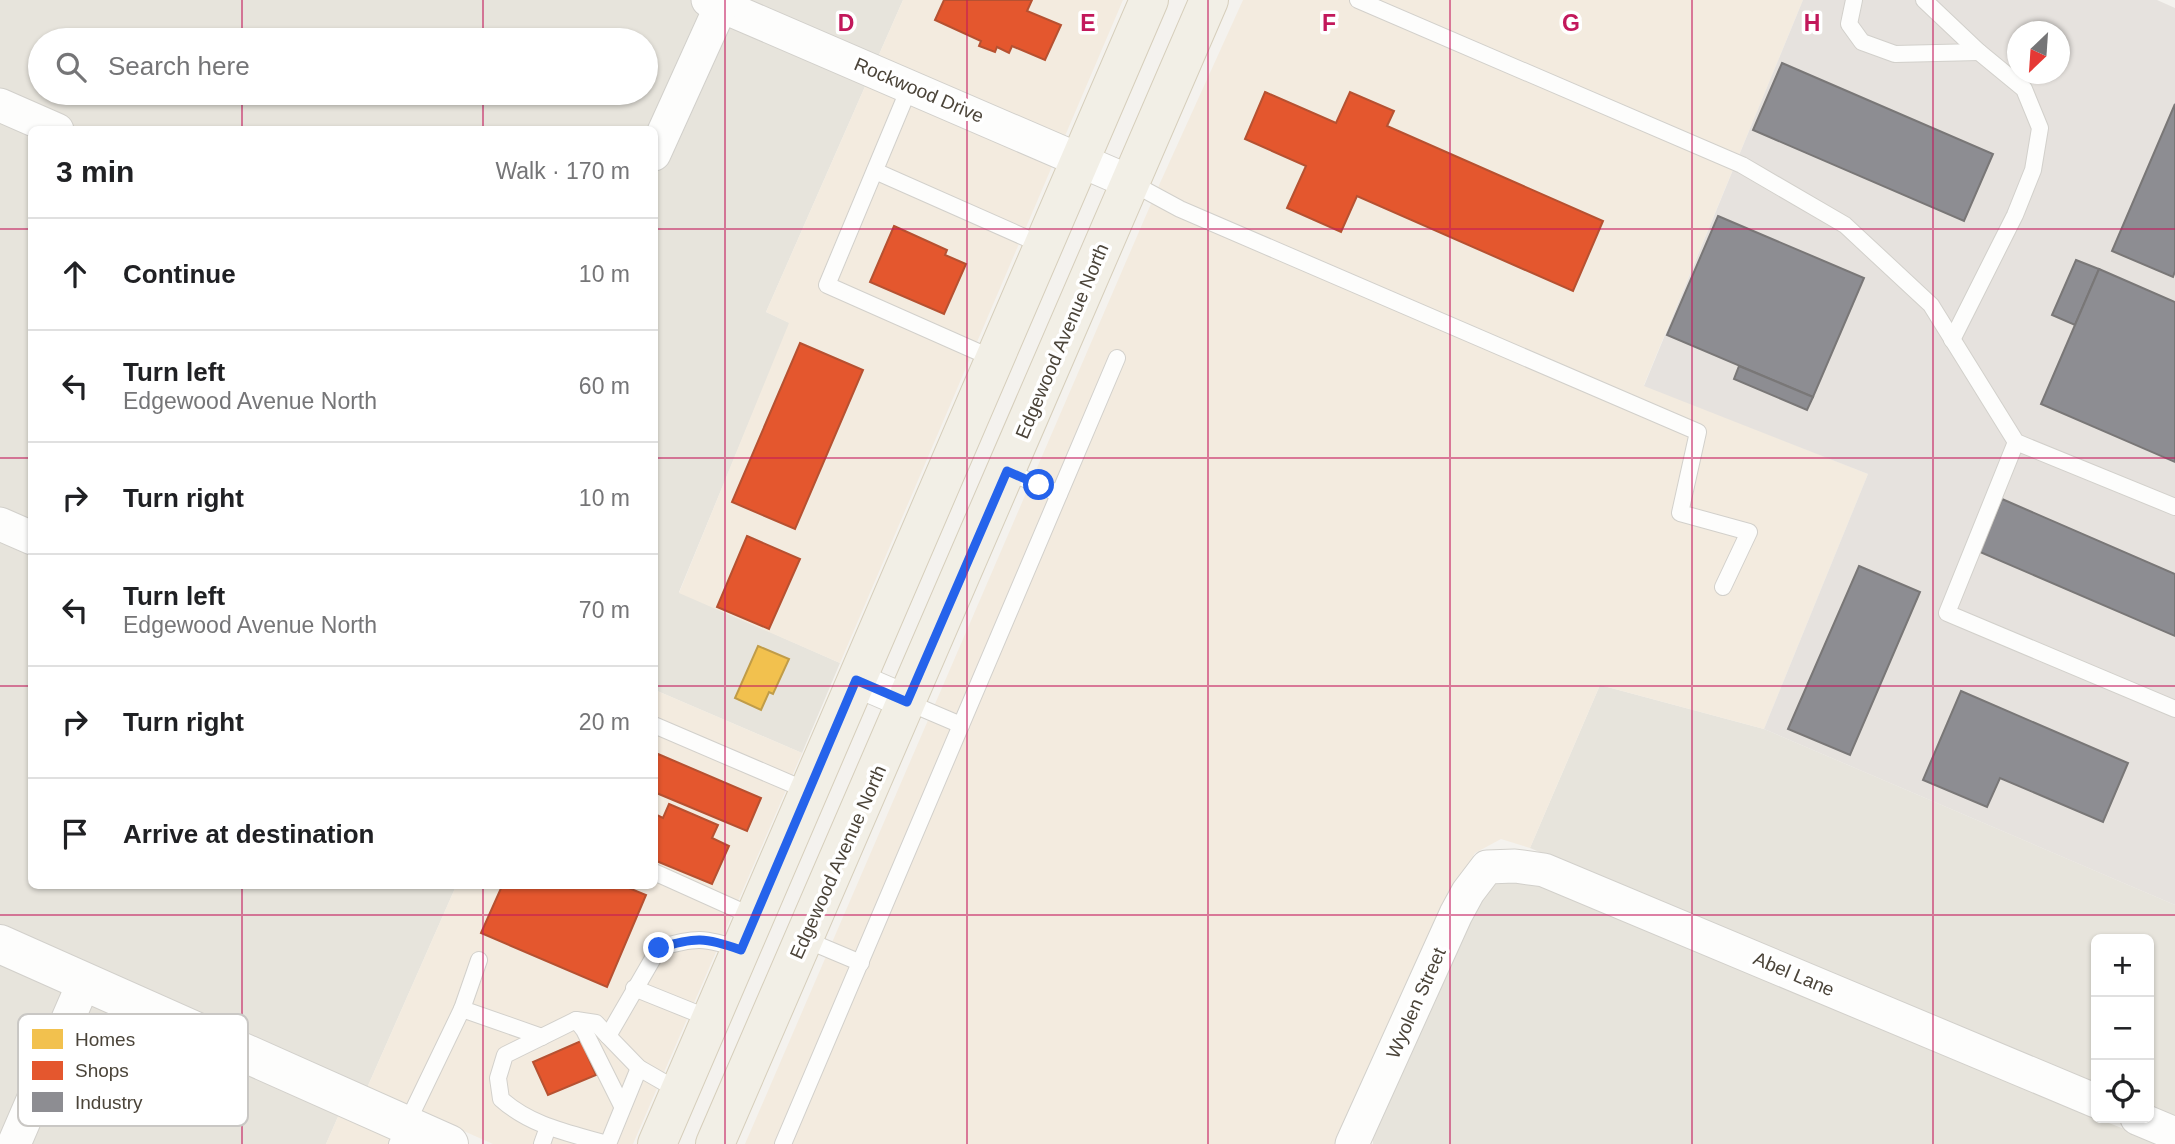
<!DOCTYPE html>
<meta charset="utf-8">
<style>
:root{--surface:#fff;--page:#f2f2f2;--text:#202124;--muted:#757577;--line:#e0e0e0}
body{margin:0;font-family:Helvetica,sans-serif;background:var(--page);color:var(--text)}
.controls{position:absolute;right:21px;bottom:21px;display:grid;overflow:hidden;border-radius:10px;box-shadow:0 2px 5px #0004}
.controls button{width:63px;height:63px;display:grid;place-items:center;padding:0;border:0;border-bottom:2px solid var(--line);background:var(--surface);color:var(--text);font:35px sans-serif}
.compass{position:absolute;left:2007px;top:21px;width:63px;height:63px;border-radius:50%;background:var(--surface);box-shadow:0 2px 5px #0004;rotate:205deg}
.stop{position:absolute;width:21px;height:21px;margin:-16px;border:5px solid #2563eb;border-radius:50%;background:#fff}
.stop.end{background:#2563eb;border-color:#fff;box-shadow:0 2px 7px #0008}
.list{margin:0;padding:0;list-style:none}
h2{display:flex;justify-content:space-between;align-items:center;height:91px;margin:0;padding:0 28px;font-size:30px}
h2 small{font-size:23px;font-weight:400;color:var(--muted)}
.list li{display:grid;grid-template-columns:46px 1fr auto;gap:21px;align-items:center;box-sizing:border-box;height:112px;padding:0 28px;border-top:2px solid var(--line)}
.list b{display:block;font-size:26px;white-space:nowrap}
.list p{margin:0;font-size:23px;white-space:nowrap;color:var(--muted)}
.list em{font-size:23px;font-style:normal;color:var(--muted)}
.icon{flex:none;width:38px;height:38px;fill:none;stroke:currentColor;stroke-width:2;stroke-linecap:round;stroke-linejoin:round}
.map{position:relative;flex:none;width:2175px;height:1144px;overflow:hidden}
.search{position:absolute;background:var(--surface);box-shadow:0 2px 5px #0004;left:28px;top:28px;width:630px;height:77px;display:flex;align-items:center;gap:18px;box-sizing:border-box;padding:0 24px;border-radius:38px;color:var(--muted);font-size:26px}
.panel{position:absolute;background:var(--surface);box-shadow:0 2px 5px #0004;left:28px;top:126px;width:630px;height:763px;border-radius:10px}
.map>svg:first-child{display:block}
</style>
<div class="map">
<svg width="2175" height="1144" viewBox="0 0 2175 1144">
<rect width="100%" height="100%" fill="#f4f2ee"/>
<g fill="#e7e4dc" fill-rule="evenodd">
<path d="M 0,0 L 903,0 L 766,312 L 790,323 L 679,592 L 840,663 L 802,753 L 655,690 L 654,130 L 32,130 L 32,886 L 456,886 L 367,1088 L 0,925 ZM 40,40 L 646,40 L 646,93 L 40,93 Z"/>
<path d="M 1600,685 L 1764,729 L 2175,905 L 2175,1118 L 2149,1107 L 2149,939 L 2096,939 L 2096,1085 L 1530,848 Z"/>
<path d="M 1526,877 L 2096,1118 L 2163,1144 L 1373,1144 L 1373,1134 L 1474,908 L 1489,888 L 1505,878 Z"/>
<path d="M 0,957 L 341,1110 L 326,1144 L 0,1144 Z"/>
</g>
<g fill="#f3ebdf">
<path d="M 903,0 L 1123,0 L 840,663 L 679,593 L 789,323 L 766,312 Z"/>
<path d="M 1243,0 L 1803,0 L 1644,385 L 1868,474 L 1764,729 L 1600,685 L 1530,848 L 1501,839 L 1475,853 L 1451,893 L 1339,1144 L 745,1144 L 1160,183 Z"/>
<path d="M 655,690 L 802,753 L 633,1144 L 493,1144 L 367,1088 L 456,886 L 654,886 Z"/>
<path d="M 341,1110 L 416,1144 L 326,1144 Z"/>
</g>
<path fill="#e6e2de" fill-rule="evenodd" d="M 1803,0 L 2157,0 L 2175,8 L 2175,905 L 1764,729 L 1868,474 L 1644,386 ZM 2018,32 L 2060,32 L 2060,74 L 2018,74 Z"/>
<path fill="#f2c14e" stroke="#c09c48" stroke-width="2" d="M 758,646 L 789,659 L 773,694 L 769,692 L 761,710 L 735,698 Z"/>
<g fill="#e4572e" stroke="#b65131" stroke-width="2">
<path d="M 944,0 L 1032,0 L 1027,11 L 1061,25 L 1045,60 L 1012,46 L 1009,53 L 997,47 L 995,52 L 979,46 L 981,41 L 935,20 Z"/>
<path d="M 1265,92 L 1336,123 L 1350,92 L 1394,111 L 1387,126 L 1603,221 L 1573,291 L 1357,196 L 1341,232 L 1287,208 L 1306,166 L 1245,139 Z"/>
<path d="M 894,226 L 947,250 L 945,255 L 966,264 L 944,314 L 870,282 Z"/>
<path d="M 800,343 L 863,370 L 795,529 L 732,502 Z"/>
<path d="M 747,536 L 800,559 L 769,629 L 717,607 Z"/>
<path d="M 658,754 L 761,798 L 747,831 L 654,792 L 654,761 Z"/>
<path d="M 669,804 L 718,825 L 712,838 L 729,846 L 712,884 L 654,860 L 654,820 L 657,815 L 663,818 Z"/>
<path d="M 502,886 L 624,886 L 646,895 L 607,987 L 481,933 Z"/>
<path d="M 581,1041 L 596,1075 L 548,1095 L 533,1062 Z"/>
</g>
<g fill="#8d8d92" stroke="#797777" stroke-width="2">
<path d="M 1782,63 L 1993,154 L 1964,221 L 1753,130 Z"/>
<path d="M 2175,104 L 2175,271 L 2173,277 L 2112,251 Z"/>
<path d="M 1718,216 L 1864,278 L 1813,397 L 1667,335 Z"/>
<path d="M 2076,260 L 2099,269 L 2075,325 L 2052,315 Z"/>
<path d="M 2099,269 L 2175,302 L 2175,462 L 2041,404 Z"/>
<path d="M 1739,366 L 1813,397 L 1807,410 L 1734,379 Z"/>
<path d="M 2002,499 L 2175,574 L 2175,636 L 1980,552 Z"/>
<path d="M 1859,566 L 1920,592 L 1850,755 L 1788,729 Z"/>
<path d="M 1961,691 L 2128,763 L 2103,822 L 2000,778 L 1987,807 L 1923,780 Z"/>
</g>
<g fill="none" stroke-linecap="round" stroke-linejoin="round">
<defs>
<g id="service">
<path d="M 1358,0 L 1742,165 L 1845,225 L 1931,305 L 2016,442 L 2175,507"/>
<path d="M 1854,0 L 1849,24 L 1862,42 L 1895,54 L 1979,52"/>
<path d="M 1924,0 L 1979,52 L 2024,89 L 2040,128 L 2033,170 L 2015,215 L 1952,340"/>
<path d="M 910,86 L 827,285 L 994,359"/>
<path d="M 875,171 L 1042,245"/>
<path d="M 1130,182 L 1180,209 L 1698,432 L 1680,513 L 1749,532 L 1723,587"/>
<path d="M 2016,442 L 1947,613 L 2175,709"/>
<path d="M 1007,471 L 1059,494"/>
<path d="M 907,702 L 961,725"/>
<path d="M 654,725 L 808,791"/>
<path d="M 654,872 L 754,917"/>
<path d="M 804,939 L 861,963"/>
<path d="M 634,988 L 711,1019"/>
<path d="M 462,1009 L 479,960"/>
<path d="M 576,1020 L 584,1030 L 622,1106"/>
<path d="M 679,1091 L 639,1068 L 608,1036 L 659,948 C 695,937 705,937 741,950"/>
<path d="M 397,1144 L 462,1009 L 542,1037"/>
<path d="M 542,1144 L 548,1127"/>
<path d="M 607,1144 C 569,1133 531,1126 501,1099 L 498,1078 L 505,1055 L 576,1020 L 596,1023 L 608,1036"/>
<path d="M 608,1144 L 639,1068"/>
<path d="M 783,1144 L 1117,358"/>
</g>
<g id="minor">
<path d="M 708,0 L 1130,182"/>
<path d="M 0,105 L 57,130"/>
<path d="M 654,154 L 721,6"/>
<path d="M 0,524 L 32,538"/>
<path d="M 856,680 L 907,702"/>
<path d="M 2137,1118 L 2175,1134"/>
<path d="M 14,1144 L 84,982"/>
<path d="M 1352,1144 L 1456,914 L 1468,892 L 1487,867 L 1515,866 L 1544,870 L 2096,1101"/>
</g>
<path id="tertiary" d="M 0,944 L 449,1144"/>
<g id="primary">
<path d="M 657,1144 L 1149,0"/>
<path d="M 715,1144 L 1209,0"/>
</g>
</defs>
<use href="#service" stroke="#d2d0cb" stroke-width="18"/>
<use href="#minor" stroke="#d2d0cb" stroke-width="35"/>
<use href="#tertiary" stroke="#d2d0cb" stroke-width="40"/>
<use href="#primary" stroke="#d6cebb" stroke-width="40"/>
<use href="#service" stroke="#fdfdfc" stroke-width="16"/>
<use href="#minor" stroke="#fdfdfc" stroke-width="33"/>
<use href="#tertiary" stroke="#fdfdfc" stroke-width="38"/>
<use href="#primary" stroke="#f2efe6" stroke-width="38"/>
</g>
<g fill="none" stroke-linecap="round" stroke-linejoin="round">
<path stroke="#2563eb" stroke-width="9" d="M 659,948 C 695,937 705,937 741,950 L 856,680 L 907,702 L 1007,471 L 1039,485"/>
</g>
<path fill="none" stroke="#c2185b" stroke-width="2" stroke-opacity="0.55" d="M 242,0 L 242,40M 483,0 L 483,40M 725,0 L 725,1144M 967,0 L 967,1144M 1208,0 L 1208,1144M 1450,0 L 1450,1144M 1692,0 L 1692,1144M 1933,0 L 1933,1144M 242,93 L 242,130M 483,93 L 483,130M 0,229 L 32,229M 654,229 L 2175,229M 0,458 L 32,458M 654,458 L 2175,458M 0,686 L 32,686M 654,686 L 2175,686M 242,886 L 242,1144M 483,886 L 483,1144M 0,915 L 2175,915"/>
<g text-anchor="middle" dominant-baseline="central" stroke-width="7" stroke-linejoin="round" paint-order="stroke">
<g font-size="19" fill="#4b4439" stroke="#fff">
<text transform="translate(919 90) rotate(23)">Rockwood Drive</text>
<text transform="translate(1062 341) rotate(-67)">Edgewood Avenue North</text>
<text transform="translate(838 862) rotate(-66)">Edgewood Avenue North</text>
<text transform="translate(1794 974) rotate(23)">Abel Lane</text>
<text transform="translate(1416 1003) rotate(-66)">Wyolen Street</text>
</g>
</g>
<rect x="18" y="1014" width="230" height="112" rx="10" fill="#fff" stroke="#c9c7c4" stroke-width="2"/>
<rect x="32" y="1029" width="31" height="20" fill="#f2c14e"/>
<rect x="32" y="1061" width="31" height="19" fill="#e4572e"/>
<rect x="32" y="1092" width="31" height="20" fill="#8d8d92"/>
<g font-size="19" fill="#4b4439">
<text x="75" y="1046">Homes</text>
<text x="75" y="1077">Shops</text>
<text x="75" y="1109">Industry</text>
</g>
<g font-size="23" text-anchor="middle" font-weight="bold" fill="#c2185b" stroke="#fff" stroke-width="7" stroke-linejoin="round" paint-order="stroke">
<text x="846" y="31">D</text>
<text x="1088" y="31">E</text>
<text x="1329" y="31">F</text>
<text x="1571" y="31">G</text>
<text x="1812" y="31">H</text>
</g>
</svg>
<div class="controls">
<button>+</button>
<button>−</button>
<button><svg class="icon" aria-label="locate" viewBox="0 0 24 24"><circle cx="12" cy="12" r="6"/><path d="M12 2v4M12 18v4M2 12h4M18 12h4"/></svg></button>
</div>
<svg class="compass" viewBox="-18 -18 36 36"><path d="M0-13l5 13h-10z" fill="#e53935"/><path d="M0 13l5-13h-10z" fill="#757577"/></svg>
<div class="stop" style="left:1039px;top:485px"></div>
<div class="stop end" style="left:659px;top:948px"></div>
<div class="search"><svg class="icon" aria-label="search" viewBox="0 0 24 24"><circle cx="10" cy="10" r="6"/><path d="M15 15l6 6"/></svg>Search here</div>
<section class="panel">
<h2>3 min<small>Walk · 170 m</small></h2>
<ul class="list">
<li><svg class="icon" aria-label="ahead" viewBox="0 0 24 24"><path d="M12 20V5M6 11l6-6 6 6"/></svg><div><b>Continue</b></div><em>10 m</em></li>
<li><svg class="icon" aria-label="left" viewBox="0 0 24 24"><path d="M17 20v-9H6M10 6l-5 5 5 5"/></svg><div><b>Turn left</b><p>Edgewood Avenue North</p></div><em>60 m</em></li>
<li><svg class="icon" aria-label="right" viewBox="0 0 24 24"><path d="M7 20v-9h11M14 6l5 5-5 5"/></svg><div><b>Turn right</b></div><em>10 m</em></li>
<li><svg class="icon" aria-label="left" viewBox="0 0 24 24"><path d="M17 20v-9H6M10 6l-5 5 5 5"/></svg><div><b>Turn left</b><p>Edgewood Avenue North</p></div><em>70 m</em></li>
<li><svg class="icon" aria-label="right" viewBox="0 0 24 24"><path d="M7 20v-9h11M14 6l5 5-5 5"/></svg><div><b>Turn right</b></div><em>20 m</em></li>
<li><svg class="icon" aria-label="arrive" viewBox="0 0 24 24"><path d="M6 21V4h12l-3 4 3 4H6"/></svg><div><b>Arrive at destination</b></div></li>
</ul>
</section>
</div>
